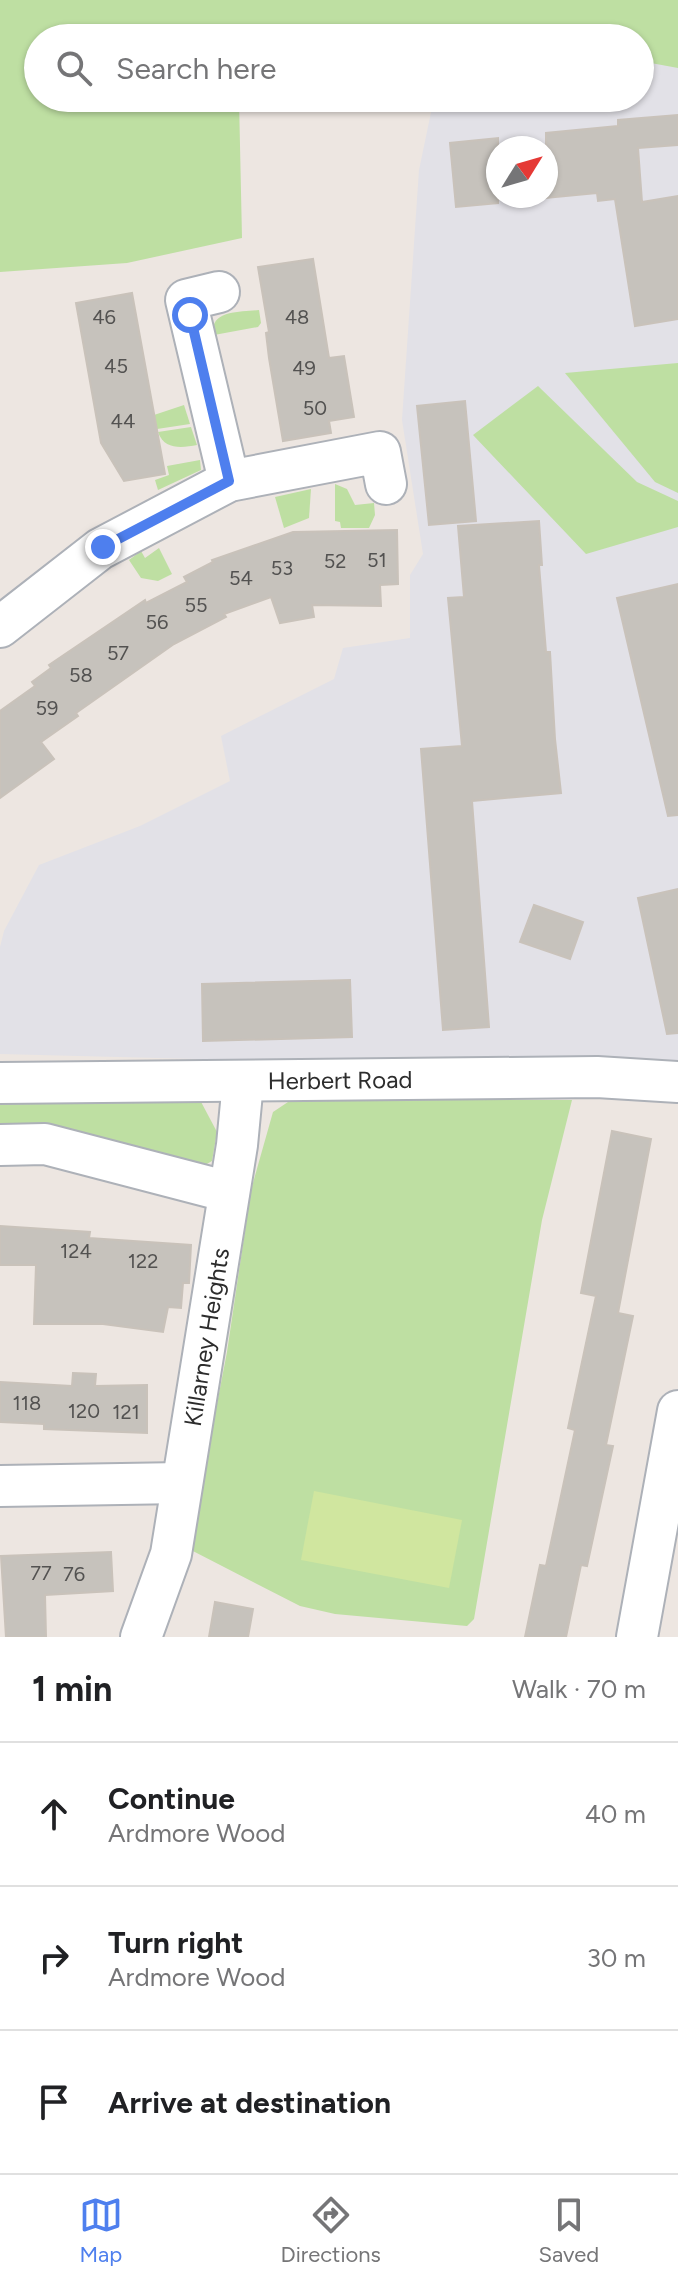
<!DOCTYPE html>
<meta charset="utf-8">
<style>
:root{--surface:#fff;--page:#f6f6f6;--text:#202124;--muted:#757577;--line:#e0e0e0;--accent:#4e7fee}
body{margin:0;font-family:Figtree,sans-serif;background:var(--page);color:var(--text)}
.compass{position:absolute;left:486px;top:136px;width:72px;height:72px;border-radius:50%;background:var(--surface);box-shadow:0 2px 6px #0004;rotate:53deg}
.stop{position:absolute;width:24px;height:24px;margin:-18px;border:6px solid #4e7fee;border-radius:50%;background:#fff}
.stop.end{background:#4e7fee;border-color:#fff;box-shadow:0 2px 8px #0008}
.list{margin:0;padding:0;list-style:none}
h2{display:flex;justify-content:space-between;align-items:center;height:104px;margin:0;padding:0 32px;font-size:34px}
h2 small{font-size:26px;font-weight:400;color:var(--muted)}
.list li{display:grid;grid-template-columns:52px 1fr auto;gap:24px;align-items:center;box-sizing:border-box;height:144px;padding:0 32px;border-top:2px solid var(--line)}
.list b{display:block;font-size:30px;white-space:nowrap}
.list p{margin:0;font-size:26px;white-space:nowrap;color:var(--muted)}
.list em{font-size:26px;font-style:normal;color:var(--muted)}
.icon{flex:none;width:44px;height:44px;fill:none;stroke:currentColor;stroke-width:2;stroke-linecap:round;stroke-linejoin:round}
.map{position:relative;flex:none;width:678px;height:1637px;overflow:hidden}
.search{position:absolute;background:var(--surface);box-shadow:0 2px 6px #0004;left:24px;right:24px;top:24px;height:88px;display:flex;align-items:center;gap:20px;box-sizing:border-box;padding:0 28px;border-radius:44px;color:var(--muted);font-size:30px}
.sheet{height:536px;background:var(--surface)}
nav{display:flex;justify-content:space-around;align-items:center;box-sizing:border-box;height:112px;border-top:2px solid var(--line);background:var(--surface);font-size:22px;color:var(--muted)}
nav a{display:grid;justify-items:center;gap:4px}
nav .on{color:var(--accent)}
.map>svg:first-child{display:block}
</style>
<div class="map">
<svg width="678" height="1637" viewBox="0 0 678 1637">
<rect width="100%" height="100%" fill="#ede6e1"/>
<path fill="#e2e1e7" fill-rule="evenodd" d="M 640,59 L 678,66 L 678,1071 L 0,1054 L 0,947 L 4,931 L 39,865 L 140,826 L 230,781 L 221,736 L 334,679 L 343,648 L 410,638 L 410,575 L 423,554 L 402,420 L 419,170 L 434,98 L 640,98 ZM 498,148 L 546,148 L 546,196 L 498,196 Z"/>
<g fill="#bedfa2">
<path d="M 0,0 L 678,0 L 678,68 L 640,61 L 640,38 L 38,38 L 38,98 L 241,98 L 239,99 L 242,238 L 127,263 L 0,272 Z"/>
<path d="M 259,310 L 261,323 L 258,327 L 214,335 C 208,310 242,312 259,310 Z"/>
<path d="M 678,363 L 678,493 L 655,482 L 565,373 Z"/>
<path d="M 538,386 L 637,482 L 678,501 L 678,527 L 586,554 L 473,435 Z"/>
<path d="M 184,405 L 190,424 L 157,429 L 154,415 Z"/>
<path d="M 191,427 L 197,445 C 182,448 164,450 158,432 Z"/>
<path d="M 200,460 L 201,470 L 158,490 L 155,480 L 169,475 L 167,466 Z"/>
<path d="M 335,484 L 347,489 L 355,505 L 374,503 L 375,515 L 369,528 L 341,528 L 340,522 L 335,521 Z"/>
<path d="M 311,489 L 309,518 L 284,528 L 275,497 Z"/>
<path d="M 159,548 L 172,574 L 158,581 L 141,578 L 129,560 L 141,551 L 145,558 Z"/>
<path d="M 200,1100 L 217,1132 L 212,1161 L 191,1173 L 0,1134 L 0,1104 Z"/>
<path d="M 291,1100 L 572,1100 L 542,1220 L 474,1619 L 467,1626 L 335,1614 L 300,1606 L 189,1549 L 227,1352 L 251,1190 L 273,1112 Z"/>
</g>
<path fill="#d0e69f" d="M 314,1491 L 462,1520 L 449,1588 L 301,1560 Z"/>
<g fill="#c6c2bc" stroke="#c9c2ba" stroke-width="2">
<path d="M 678,115 L 678,145 L 638,148 L 642,202 L 678,196 L 678,319 L 635,326 L 615,199 L 598,201 L 597,193 L 546,198 L 546,133 L 618,126 L 618,120 Z"/>
<path d="M 498,138 L 498,203 L 456,207 L 450,143 Z"/>
<path d="M 313,259 L 329,358 L 344,356 L 354,417 L 329,421 L 331,433 L 283,441 L 269,358 L 266,333 L 269,332 L 258,267 Z"/>
<path d="M 132,293 L 165,474 L 124,481 L 101,443 L 76,303 Z"/>
<path d="M 465,401 L 476,521 L 429,525 L 417,406 Z"/>
<path d="M 539,521 L 542,565 L 539,565 L 546,652 L 550,652 L 555,739 L 561,793 L 472,801 L 489,1027 L 443,1030 L 421,749 L 462,746 L 448,598 L 464,597 L 458,526 Z"/>
<path d="M 397,530 L 398,584 L 380,585 L 381,606 L 312,605 L 314,617 L 280,623 L 271,597 L 224,614 L 226,617 L 174,644 L 76,713 L 78,716 L 41,742 L 54,759 L 0,798 L 0,711 L 35,686 L 32,682 L 51,668 L 49,665 L 145,600 L 146,603 L 187,582 L 184,577 L 213,562 L 212,560 L 293,532 Z"/>
<path d="M 678,584 L 678,815 L 668,816 L 617,598 Z"/>
<path d="M 678,889 L 678,1033 L 667,1034 L 638,898 Z"/>
<path d="M 534,905 L 583,922 L 570,959 L 520,942 Z"/>
<path d="M 350,980 L 352,1037 L 203,1041 L 202,984 Z"/>
<path d="M 612,1131 L 651,1139 L 618,1313 L 633,1316 L 606,1445 L 613,1446 L 587,1566 L 581,1565 L 566,1637 L 525,1637 L 540,1565 L 546,1566 L 575,1430 L 568,1428 L 596,1296 L 581,1293 Z"/>
<path d="M 0,1226 L 90,1232 L 89,1238 L 191,1245 L 189,1283 L 183,1283 L 181,1308 L 168,1307 L 163,1332 L 103,1324 L 34,1324 L 36,1265 L 0,1265 Z"/>
<path d="M 73,1373 L 96,1374 L 95,1386 L 147,1385 L 147,1433 L 44,1429 L 44,1424 L 0,1422 L 0,1382 L 72,1386 Z"/>
<path d="M 111,1552 L 113,1591 L 45,1595 L 46,1637 L 6,1637 L 1,1556 Z"/>
<path d="M 215,1602 L 253,1609 L 248,1637 L 209,1637 Z"/>
</g>
<g fill="none" stroke-linecap="round" stroke-linejoin="round">
<defs>
<g id="minor">
<path d="M 219,292 L 186,300 L 229,481"/>
<path d="M 0,627 L 100,549 L 229,481 L 380,452 L 386,484"/>
<path id="s1" d="M 0,1083 L 597,1077 L 678,1082"/>
<path d="M 0,1145 L 45,1144 L 229,1192"/>
<path d="M 0,1486 L 182,1483"/>
<path id="s2" d="M 141,1637 L 171,1554 L 237,1145 L 243,1082"/>
<path d="M 637,1637 L 678,1411"/>
</g>
</defs>
<use href="#minor" stroke="#adb1b8" stroke-width="44"/>
<use href="#minor" stroke="#fff" stroke-width="40"/>
</g>
<g fill="none" stroke-linecap="round" stroke-linejoin="round">
<path stroke="#4e7fee" stroke-width="10" d="M 103,547 L 229,481 L 190,315"/>
</g>
<g text-anchor="middle" dominant-baseline="central" stroke-width="7" stroke-linejoin="round" paint-order="stroke">
<g font-size="20" fill="#535251">
<text x="104" y="317">46</text>
<text x="297" y="317">48</text>
<text x="116" y="366">45</text>
<text x="304" y="368">49</text>
<text x="315" y="408">50</text>
<text x="123" y="421">44</text>
<text x="377" y="560">51</text>
<text x="335" y="561">52</text>
<text x="282" y="568">53</text>
<text x="241" y="578">54</text>
<text x="196" y="605">55</text>
<text x="157" y="622">56</text>
<text x="118" y="653">57</text>
<text x="81" y="675">58</text>
<text x="47" y="708">59</text>
<text x="76" y="1251">124</text>
<text x="143" y="1261">122</text>
<text x="27" y="1403">118</text>
<text x="84" y="1411">120</text>
<text x="126" y="1412">121</text>
<text x="41" y="1573">77</text>
<text x="74" y="1574">76</text>
</g>
<g font-size="24" fill="#2d2d2d" stroke="#fff">
<text stroke="none"><textPath href="#s1" startOffset="340">Herbert Road</textPath></text>
<text stroke="none"><textPath href="#s2" startOffset="308">Killarney Heights</textPath></text>
</g>
</g>
</svg>
<svg class="compass" viewBox="-18 -18 36 36"><path d="M0-13l5 13h-10z" fill="#e53935"/><path d="M0 13l5-13h-10z" fill="#757577"/></svg>
<div class="stop" style="left:190px;top:315px"></div>
<div class="stop end" style="left:103px;top:547px"></div>
<div class="search"><svg class="icon" aria-label="search" viewBox="0 0 24 24"><circle cx="10" cy="10" r="6"/><path d="M15 15l6 6"/></svg>Search here</div>
</div>
<section class="sheet">
<h2>1 min<small>Walk · 70 m</small></h2>
<ul class="list">
<li><svg class="icon" aria-label="ahead" viewBox="0 0 24 24"><path d="M12 20V5M6 11l6-6 6 6"/></svg><div><b>Continue</b><p>Ardmore Wood</p></div><em>40 m</em></li>
<li><svg class="icon" aria-label="right" viewBox="0 0 24 24"><path d="M7 20v-9h11M14 6l5 5-5 5"/></svg><div><b>Turn right</b><p>Ardmore Wood</p></div><em>30 m</em></li>
<li><svg class="icon" aria-label="arrive" viewBox="0 0 24 24"><path d="M6 21V4h12l-3 4 3 4H6"/></svg><div><b>Arrive at destination</b></div></li>
</ul>
</section>
<nav>
<a class="on"><svg class="icon" aria-label="map" viewBox="0 0 24 24"><path d="M3 6l6-2 6 2 6-2v14l-6 2-6-2-6 2zM9 4v14M15 6v14"/></svg>Map</a>
<a><svg class="icon" aria-label="directions" viewBox="0 0 24 24"><path d="M12 3l9 9-9 9-9-9zM9 14v-3h6M13 9l2 2-2 2"/></svg>Directions</a>
<a><svg class="icon" aria-label="saved" viewBox="0 0 24 24"><path d="M7 4h10v16l-5-4-5 4z"/></svg>Saved</a>
</nav>
